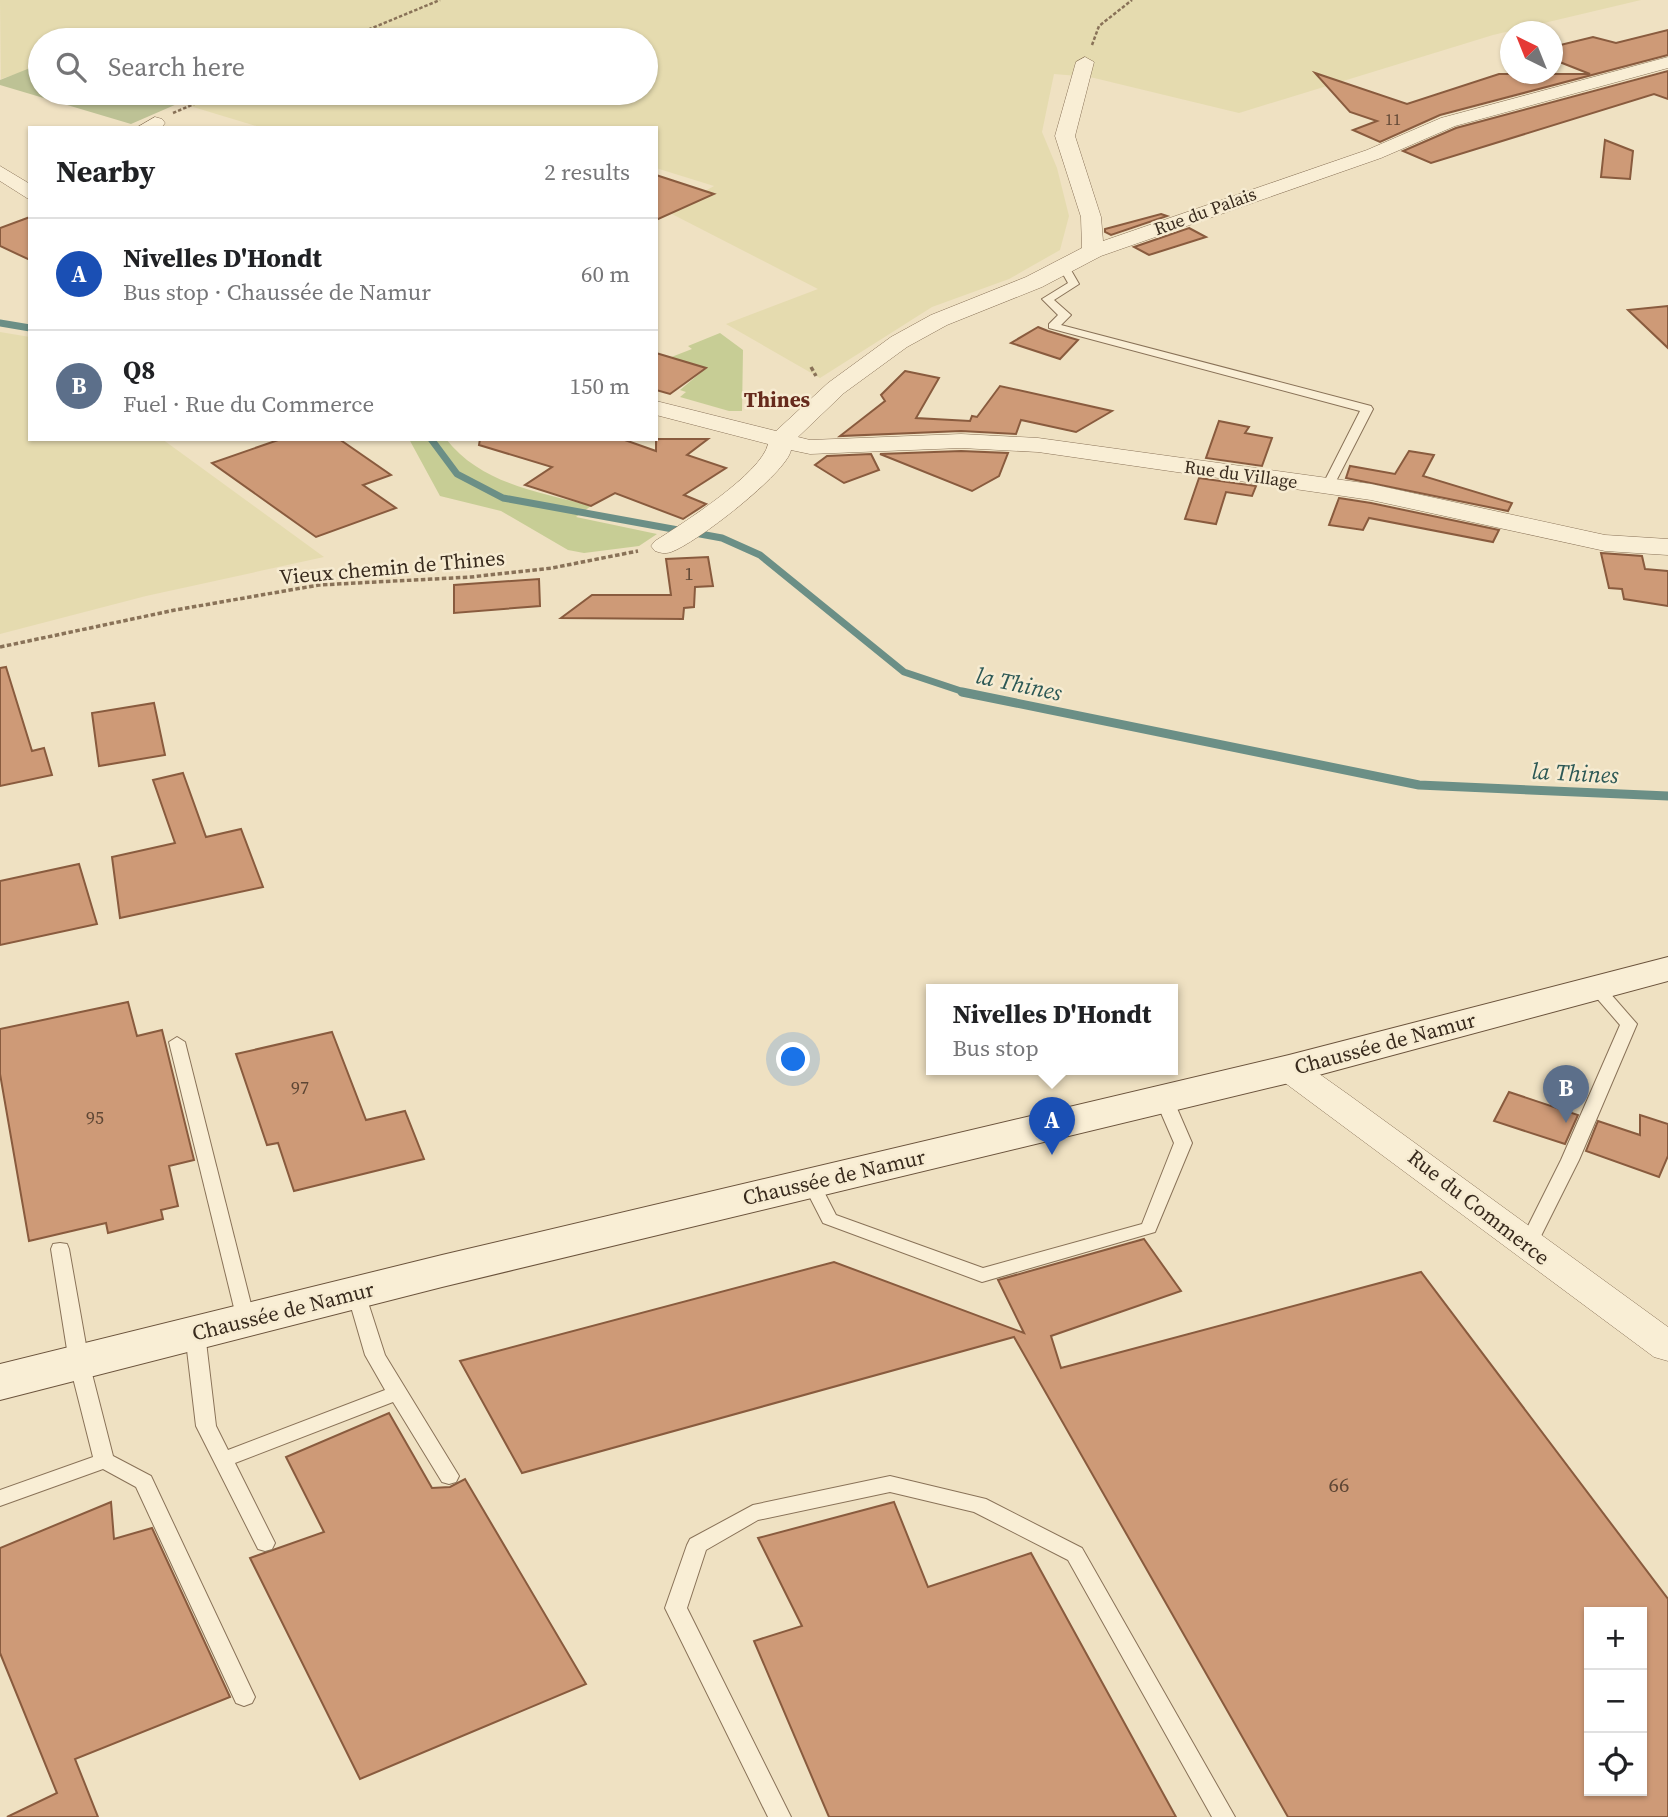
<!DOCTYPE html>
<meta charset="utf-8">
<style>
:root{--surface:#fff;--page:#f2f2f2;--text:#202124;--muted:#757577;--line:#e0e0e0;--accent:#992729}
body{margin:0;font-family:"Source Serif 4",serif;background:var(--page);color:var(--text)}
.controls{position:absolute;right:21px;bottom:21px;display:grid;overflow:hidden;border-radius:0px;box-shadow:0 2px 5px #0004}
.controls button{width:63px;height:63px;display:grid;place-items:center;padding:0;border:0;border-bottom:2px solid var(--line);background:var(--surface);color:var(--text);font:35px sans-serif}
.compass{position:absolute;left:1500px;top:21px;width:63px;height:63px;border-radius:50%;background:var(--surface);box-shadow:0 2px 5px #0004;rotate:317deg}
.you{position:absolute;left:794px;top:1060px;width:24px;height:24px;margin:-18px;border:5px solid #fff;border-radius:50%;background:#1a73e8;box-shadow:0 0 0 10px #1a73e833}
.badge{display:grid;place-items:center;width:46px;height:46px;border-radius:50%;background:var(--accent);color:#fff;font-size:23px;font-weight:700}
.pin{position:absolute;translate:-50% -58px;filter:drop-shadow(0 2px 4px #0008)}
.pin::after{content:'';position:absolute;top:37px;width:24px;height:21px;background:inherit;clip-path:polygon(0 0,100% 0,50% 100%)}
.popup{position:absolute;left:926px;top:984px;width:252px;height:91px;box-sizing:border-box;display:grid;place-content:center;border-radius:0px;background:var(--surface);filter:drop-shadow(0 2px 5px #0005);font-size:23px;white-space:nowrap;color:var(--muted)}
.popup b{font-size:26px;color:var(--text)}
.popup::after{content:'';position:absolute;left:50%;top:100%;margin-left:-14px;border:14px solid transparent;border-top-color:var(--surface)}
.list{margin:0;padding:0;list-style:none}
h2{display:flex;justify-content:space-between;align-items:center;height:91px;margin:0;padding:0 28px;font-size:30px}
h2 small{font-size:23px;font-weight:400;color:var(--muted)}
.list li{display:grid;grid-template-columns:46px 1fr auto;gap:21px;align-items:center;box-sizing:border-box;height:112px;padding:0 28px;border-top:2px solid var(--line)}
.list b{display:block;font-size:26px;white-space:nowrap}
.list p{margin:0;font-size:23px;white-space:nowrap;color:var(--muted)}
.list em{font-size:23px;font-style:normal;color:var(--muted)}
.icon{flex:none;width:38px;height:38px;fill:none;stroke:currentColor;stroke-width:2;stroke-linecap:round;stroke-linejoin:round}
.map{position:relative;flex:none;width:1668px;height:1817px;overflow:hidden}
.search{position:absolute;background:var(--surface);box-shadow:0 2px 5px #0004;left:28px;top:28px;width:630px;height:77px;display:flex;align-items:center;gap:18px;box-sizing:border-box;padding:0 24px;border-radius:38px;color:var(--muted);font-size:26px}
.panel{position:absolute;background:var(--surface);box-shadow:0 2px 5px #0004;left:28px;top:126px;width:630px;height:315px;border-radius:0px}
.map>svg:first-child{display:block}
</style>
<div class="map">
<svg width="1668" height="1817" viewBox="0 0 1668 1817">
<rect width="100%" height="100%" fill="#efe1c2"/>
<g fill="#e5dbaf">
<path d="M 0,0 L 1641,0 L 1493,35 L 1239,113 L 1090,77 L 1054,74 L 1042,132 L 1057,168 L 1069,216 L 1060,250 L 1009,279 L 932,307 L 820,378 L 726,324 L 818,289 L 668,212 L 714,186 L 656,168 L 656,128 L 263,128 L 147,93 L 646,93 L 646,40 L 40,40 L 40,66 L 1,79 Z"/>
<path d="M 0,332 L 30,337 L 30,439 L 162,439 L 324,557 L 146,596 L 0,634 Z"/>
</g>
<g fill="#c7cd95">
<path d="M 720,333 L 743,350 L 742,411 L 729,411 L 680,397 L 686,392 L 680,390 L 705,369 L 656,363 L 692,349 L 688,346 Z"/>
<path d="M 409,439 L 446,439 C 481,484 539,492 591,506 L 576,517 L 657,534 L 639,546 L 584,553 L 568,550 L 501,511 L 440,496 Z"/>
</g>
<path fill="#bdc295" d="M 40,64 L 40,93 L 140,93 L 177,104 L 131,124 L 0,85 L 0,80 Z"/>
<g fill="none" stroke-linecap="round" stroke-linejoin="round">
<g stroke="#6b8f86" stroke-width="7">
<path d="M 0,323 L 30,328"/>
<path d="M 431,439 L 457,474 L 503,498 L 722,538 L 760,555 L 904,672 L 967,693"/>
</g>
<path stroke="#6b8f86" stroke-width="9" d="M 962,692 L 1419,785 L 1668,796"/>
</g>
<g fill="#ce9a77" stroke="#895b3e" stroke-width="2" fill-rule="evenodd">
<path d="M 1668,30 L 1668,55 L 1440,115 L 1380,142 L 1353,130 L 1377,121 L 1350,112 L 1315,73 L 1407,104 L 1499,74 L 1590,74 L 1552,59 L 1552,47 L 1593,37 L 1616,43 Z"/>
<path d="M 1668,71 L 1668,99 L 1654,94 L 1431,163 L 1403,151 L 1456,128 Z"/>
<path d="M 1605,140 L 1633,151 L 1630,179 L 1601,177 Z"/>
<path d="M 656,175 L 714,194 L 656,220 Z"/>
<path d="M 1161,214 L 1167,216 L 1111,235 L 1105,232 L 1105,229 Z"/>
<path d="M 30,217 L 30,260 L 0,246 L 0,228 Z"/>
<path d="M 1189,228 L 1206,237 L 1149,255 L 1134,247 Z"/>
<path d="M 1668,306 L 1668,348 L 1628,310 Z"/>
<path d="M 1038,327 L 1048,331 L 1078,340 L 1060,359 L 1011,343 Z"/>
<path d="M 656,353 L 706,368 L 670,394 L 656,390 Z"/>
<path d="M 905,371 L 939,378 L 916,418 L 970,421 L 972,416 L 977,417 L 1000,386 L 1112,411 L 1076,432 L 1021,420 L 1016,434 L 961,431 L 840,436 L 885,401 L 881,395 Z"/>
<path d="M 1219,421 L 1249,427 L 1245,433 L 1272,438 L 1262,466 L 1206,458 Z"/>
<path d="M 281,439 L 339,439 L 391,475 L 363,485 L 396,508 L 316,537 L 212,463 Z"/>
<path d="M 480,439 L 622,439 L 656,451 L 656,439 L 708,439 L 687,455 L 726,468 L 684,495 L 706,504 L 683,519 L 615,493 L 591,506 L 525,485 L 552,467 L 479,445 Z"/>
<path d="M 961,451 L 1008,453 L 999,476 L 972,491 L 880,454 Z"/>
<path d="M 1409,451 L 1434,455 L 1423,476 L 1512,503 L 1508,511 L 1346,478 L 1350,466 L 1395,474 Z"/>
<path d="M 871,454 L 879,470 L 844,483 L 815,465 L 827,456 Z"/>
<path d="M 1199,478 L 1256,486 L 1252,496 L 1226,492 L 1216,524 L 1185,519 Z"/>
<path d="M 1339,498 L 1371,503 L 1499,530 L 1493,542 L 1369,518 L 1363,530 L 1329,525 Z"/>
<path d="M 1601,553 L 1642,556 L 1645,569 L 1668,571 L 1668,606 L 1624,599 L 1622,589 L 1609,588 Z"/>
<path d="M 708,557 L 713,586 L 695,587 L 694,607 L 684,608 L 683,619 L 561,618 L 592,595 L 671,595 L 666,559 Z"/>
<path d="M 539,579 L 540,606 L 454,613 L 454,585 Z"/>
<path d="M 6,667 L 32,751 L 44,748 L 52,775 L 0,786 L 0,668 Z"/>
<path d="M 154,703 L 165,755 L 99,766 L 92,713 Z"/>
<path d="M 183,773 L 206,837 L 241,829 L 263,887 L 120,918 L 112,857 L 175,843 L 153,780 Z"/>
<path d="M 79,864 L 97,924 L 0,945 L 0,881 Z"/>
<path d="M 128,1002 L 137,1036 L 162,1030 L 194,1160 L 169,1166 L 178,1206 L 161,1210 L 163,1219 L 108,1233 L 106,1223 L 29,1241 L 0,1074 L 0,1029 Z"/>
<path d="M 332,1032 L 366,1120 L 405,1111 L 424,1159 L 294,1191 L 278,1143 L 267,1145 L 236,1054 Z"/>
<path d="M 1509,1092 L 1578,1115 L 1565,1144 L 1494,1121 Z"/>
<path d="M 1640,1115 L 1668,1124 L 1668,1156 L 1659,1177 L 1586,1151 L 1598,1121 L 1640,1135 Z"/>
<path d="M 1144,1239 L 1181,1291 L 1051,1336 L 1061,1368 L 1421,1272 L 1668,1599 L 1668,1817 L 1288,1817 L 1014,1337 L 522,1473 L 460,1361 L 834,1262 L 1024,1333 L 998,1280 ZM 1589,1612 L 1642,1612 L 1642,1791 L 1589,1791 Z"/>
<path d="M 389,1413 L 432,1488 L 450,1487 L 465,1479 L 586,1684 L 360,1779 L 250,1558 L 324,1532 L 286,1457 Z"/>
<path d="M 111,1502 L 114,1539 L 152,1528 L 230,1697 L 75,1759 L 98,1817 L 7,1817 L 57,1793 L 0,1653 L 0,1548 Z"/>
<path d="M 894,1502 L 928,1587 L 1031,1553 L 1176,1817 L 829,1817 L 754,1641 L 802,1626 L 758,1538 Z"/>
</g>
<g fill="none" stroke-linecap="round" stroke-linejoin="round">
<defs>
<g id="lane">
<path d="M 1064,264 L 1068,265 L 1079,284 L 1054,300 L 1071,315 L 1061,325 L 1371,406 L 1373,409 L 1332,489 L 1328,490 L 1322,486 L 1360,411 L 1049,328 L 1049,324 L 1058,315 L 1042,299 L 1068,283 L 1059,267 Z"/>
<path d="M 1596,983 L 1602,984 L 1637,1024 L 1579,1160 L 1536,1246 L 1533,1251 L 1521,1251 L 1518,1246 L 1561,1160 L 1620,1025 L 1588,988 Z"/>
<path d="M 177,1037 L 185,1042 L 255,1320 L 253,1325 L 246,1327 L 239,1325 L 237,1320 L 169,1042 Z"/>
<path d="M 1164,1093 L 1173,1099 L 1192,1143 L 1155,1232 L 982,1282 L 823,1223 L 802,1182 L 805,1178 L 817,1178 L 836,1215 L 983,1268 L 1142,1224 L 1174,1143 L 1155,1099 Z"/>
<path d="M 60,1243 L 67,1244 L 69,1249 L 89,1362 L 113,1456 L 151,1476 L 255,1697 L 252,1703 L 244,1706 L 236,1703 L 136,1487 L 103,1469 L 0,1506 L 0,1490 L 93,1457 L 69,1362 L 51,1249 L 53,1244 Z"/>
<path d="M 356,1286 L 363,1288 L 365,1293 L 385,1355 L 459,1476 L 456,1482 L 449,1484 L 442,1482 L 393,1402 L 235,1463 L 275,1543 L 272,1549 L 265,1551 L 258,1549 L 196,1426 L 185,1333 L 188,1328 L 195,1326 L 202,1328 L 205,1333 L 216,1426 L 228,1450 L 385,1390 L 365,1355 L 347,1293 L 349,1288 Z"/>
<path d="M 890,1476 L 986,1499 L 1082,1548 L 1235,1817 L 1212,1817 L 1068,1560 L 974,1512 L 890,1492 L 758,1520 L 706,1550 L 687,1608 L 791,1817 L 768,1817 L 665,1608 L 687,1545 L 690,1539 L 753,1505 Z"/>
</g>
<g id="street">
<path d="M 1085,57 L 1094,62 L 1075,136 L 1101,217 L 1103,241 L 1367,150 L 1441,118 L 1668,57 L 1668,68 L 1455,126 L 1381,158 L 1101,256 L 1042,287 L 947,325 L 907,347 L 844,393 L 798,437 L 810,440 L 961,434 L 1038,438 L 1371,484 L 1605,535 L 1668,539 L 1668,555 L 1605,551 L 1371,500 L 1038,452 L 961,448 L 810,454 L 791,450 C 787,473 695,544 671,552 C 665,554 661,553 655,551 L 651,546 L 655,541 C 682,524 762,473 768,444 L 656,415 L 656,401 L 776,431 L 828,383 L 891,337 L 931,315 L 1026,277 L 1082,248 L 1081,217 L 1055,136 L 1076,62 Z"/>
<path d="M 155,117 L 162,119 L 165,123 L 162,127 L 136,128 Z"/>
<path d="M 0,166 L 30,184 L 30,200 L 0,181 Z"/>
<path d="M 1289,1058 L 1301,1061 L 1349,1095 L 1668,1327 L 1668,1361 L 1654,1357 L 1277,1077 L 1272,1069 L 1277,1061 Z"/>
</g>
<path id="secondary" d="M 1668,957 L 1668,981 L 1289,1083 L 442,1287 L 0,1400 L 0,1364 L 442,1255 L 1289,1055 Z"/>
</defs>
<use href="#lane" stroke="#897258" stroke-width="2"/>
<use href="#street" stroke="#897258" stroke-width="1"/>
<use href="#secondary" stroke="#6b533c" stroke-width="2"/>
<g stroke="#897258" stroke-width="2.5" stroke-dasharray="3.5 2" stroke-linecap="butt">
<path d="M 343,40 L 440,0"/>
<path d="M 1092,45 L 1099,26 L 1132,0"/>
<path d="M 173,113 L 220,93"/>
</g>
<g stroke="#897258" stroke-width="3.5" stroke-dasharray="4.5 2.5" stroke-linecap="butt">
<path d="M 811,367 L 816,376"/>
<path d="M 0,647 L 175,610 L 319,585 L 471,577 L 552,568 L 638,551"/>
</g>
<use href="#lane" fill="#f9eed5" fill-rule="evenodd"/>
<use href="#street" fill="#f9eed5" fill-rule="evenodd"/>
<use href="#secondary" fill="#f9eed5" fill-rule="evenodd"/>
</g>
<g text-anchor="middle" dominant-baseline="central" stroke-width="5" stroke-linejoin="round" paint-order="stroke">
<g font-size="16" fill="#5e4634">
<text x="1393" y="119">11</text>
</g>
<g font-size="18" fill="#382a1d" stroke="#f6ebd1">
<text transform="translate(1205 211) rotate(-20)">Rue du Palais</text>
<text transform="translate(1241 474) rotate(8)">Rue du Village</text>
</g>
<g font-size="18" fill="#5e4634">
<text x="689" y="573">1</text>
<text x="300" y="1087">97</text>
<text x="95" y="1117">95</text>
</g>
<g font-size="21" font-weight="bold" fill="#662a1c" stroke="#f6ebd1">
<text x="777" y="399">Thines</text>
</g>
<g font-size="21" fill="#382a1d" stroke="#f6ebd1">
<text transform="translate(392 567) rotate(-5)">Vieux chemin de Thines</text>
<text transform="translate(1385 1043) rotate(-15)">Chaussée de Namur</text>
<text transform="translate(834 1177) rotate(-13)">Chaussée de Namur</text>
<text transform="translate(1479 1207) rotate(38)">Rue du Commerce</text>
<text transform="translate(283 1311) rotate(-14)">Chaussée de Namur</text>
</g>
<g font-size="21" fill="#5e4634">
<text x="1339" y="1484">66</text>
</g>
<g font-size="23" font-style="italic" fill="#2c5855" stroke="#f6ebd1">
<text transform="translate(1019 684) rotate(12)">la Thines</text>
<text transform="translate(1575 773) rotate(3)">la Thines</text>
</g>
</g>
</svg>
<div class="controls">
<button>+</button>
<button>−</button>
<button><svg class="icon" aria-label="locate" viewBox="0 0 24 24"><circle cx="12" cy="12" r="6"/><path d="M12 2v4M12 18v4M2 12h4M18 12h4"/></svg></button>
</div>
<svg class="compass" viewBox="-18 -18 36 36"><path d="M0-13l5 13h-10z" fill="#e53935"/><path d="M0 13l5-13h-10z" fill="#757577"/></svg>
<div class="you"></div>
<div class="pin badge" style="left:1052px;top:1155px;background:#1a4fb4">A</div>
<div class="popup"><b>Nivelles D'Hondt</b>Bus stop</div>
<div class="pin badge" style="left:1566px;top:1123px;background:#5c6f8a">B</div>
<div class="search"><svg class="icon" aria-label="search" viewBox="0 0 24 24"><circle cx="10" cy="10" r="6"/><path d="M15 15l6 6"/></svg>Search here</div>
<section class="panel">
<h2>Nearby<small>2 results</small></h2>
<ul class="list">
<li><span class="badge" style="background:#1a4fb4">A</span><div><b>Nivelles D'Hondt</b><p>Bus stop · Chaussée de Namur</p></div><em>60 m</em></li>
<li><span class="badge" style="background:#5c6f8a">B</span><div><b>Q8</b><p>Fuel · Rue du Commerce</p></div><em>150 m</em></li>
</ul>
</section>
</div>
